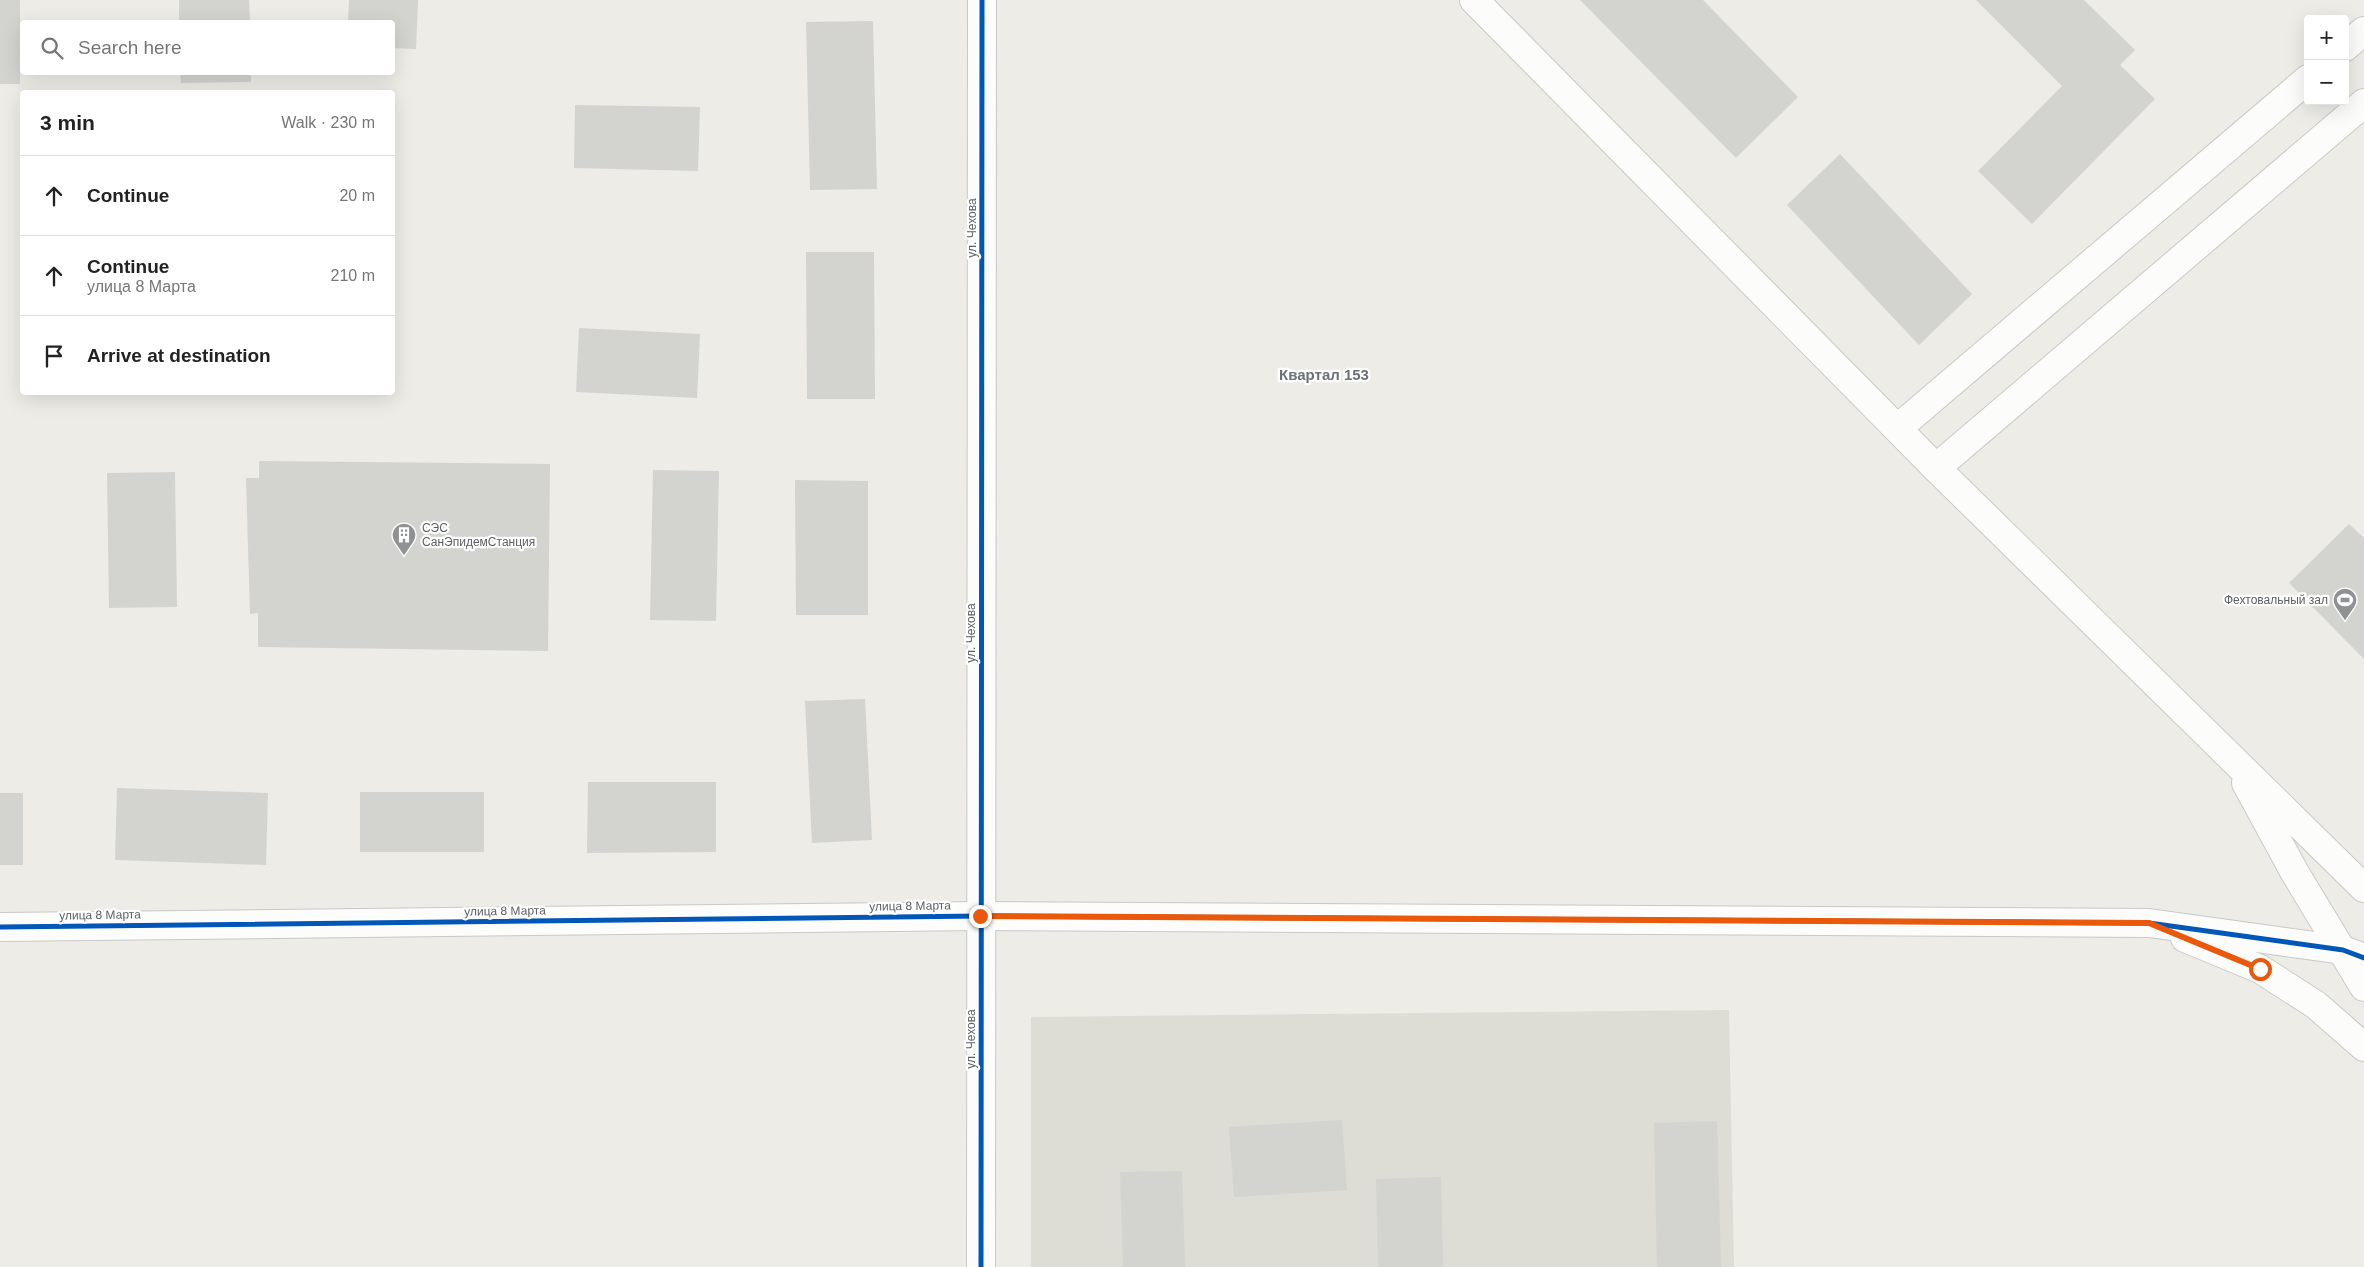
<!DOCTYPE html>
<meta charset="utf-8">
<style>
:root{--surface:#fff;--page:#f2f2f2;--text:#222;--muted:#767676;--line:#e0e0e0}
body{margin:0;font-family:Helvetica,sans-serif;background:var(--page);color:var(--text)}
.controls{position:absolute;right:15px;top:15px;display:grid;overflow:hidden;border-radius:5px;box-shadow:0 5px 20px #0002}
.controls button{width:45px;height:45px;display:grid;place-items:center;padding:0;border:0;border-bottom:1px solid var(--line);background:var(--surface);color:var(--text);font:25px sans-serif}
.stop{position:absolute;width:15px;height:15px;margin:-11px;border:4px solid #ea580c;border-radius:50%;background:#fff}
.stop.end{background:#ea580c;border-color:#fff;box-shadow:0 1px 5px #0008}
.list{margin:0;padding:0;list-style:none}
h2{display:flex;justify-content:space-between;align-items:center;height:65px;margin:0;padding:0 20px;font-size:21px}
h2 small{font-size:16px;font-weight:400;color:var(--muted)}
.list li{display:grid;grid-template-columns:32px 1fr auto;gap:15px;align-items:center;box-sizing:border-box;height:80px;padding:0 20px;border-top:1px solid var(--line)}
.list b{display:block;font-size:19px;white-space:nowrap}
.list p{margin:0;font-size:16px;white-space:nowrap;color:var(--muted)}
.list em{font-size:16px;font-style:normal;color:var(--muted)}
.icon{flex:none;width:28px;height:28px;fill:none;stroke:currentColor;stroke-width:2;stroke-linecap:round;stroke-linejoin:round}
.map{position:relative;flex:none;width:2364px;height:1267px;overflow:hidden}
.search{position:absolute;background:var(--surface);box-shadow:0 5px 20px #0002;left:20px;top:20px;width:375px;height:55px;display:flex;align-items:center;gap:12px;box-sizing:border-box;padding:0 18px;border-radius:5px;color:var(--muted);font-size:19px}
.panel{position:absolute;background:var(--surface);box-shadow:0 5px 20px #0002;left:20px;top:90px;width:375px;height:305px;border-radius:5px}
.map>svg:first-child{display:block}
</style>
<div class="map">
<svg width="2364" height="1267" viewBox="0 0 2364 1267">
<rect width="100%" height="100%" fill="#edece7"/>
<path fill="#dddcd5" d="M 1729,1010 L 1734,1267 L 1031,1267 L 1031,1017 Z"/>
<g fill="#d3d3d0">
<rect x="0" y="0" width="20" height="84"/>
<path d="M 179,0 L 249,0 L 250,22 L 179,22 Z"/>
<path d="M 349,0 L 418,0 L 416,49 L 392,48 L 392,22 L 348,22 Z"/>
<path d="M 1580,0 L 1703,0 L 1798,97 L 1736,158 Z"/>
<path d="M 1976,0 L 2084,0 L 2135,50 L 2120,65 L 2155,99 L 2032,224 L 1978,171 L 2062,86 Z"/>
<path d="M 873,21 L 877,189 L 810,190 L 806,22 Z"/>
<path d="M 180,72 L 251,72 L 251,82 L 181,83 Z"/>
<path d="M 575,105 L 700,107 L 698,171 L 574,168 Z"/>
<path d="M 1840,154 L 1972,294 L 1919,345 L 1787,205 Z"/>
<path d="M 806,252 L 874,252 L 875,399 L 807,399 Z"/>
<path d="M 579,328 L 700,334 L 697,398 L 576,392 Z"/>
<path d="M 259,461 L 550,464 L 548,651 L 258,647 L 258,613 L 250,614 L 246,478 L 259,478 Z"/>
<path d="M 653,470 L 719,471 L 716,621 L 650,620 Z"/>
<path d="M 175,472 L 177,607 L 109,608 L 107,473 Z"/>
<path d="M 795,480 L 868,481 L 868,615 L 796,615 Z"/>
<path d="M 2349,524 L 2364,538 L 2364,659 L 2289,583 Z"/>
<path d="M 865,699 L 872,840 L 812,843 L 805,701 Z"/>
<path d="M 588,782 L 716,782 L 716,852 L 587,853 Z"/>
<path d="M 117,788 L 268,793 L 266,865 L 115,860 Z"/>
<rect x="360" y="792" width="124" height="60"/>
<rect x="0" y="793" width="23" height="72"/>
<path d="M 1342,1120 L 1347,1190 L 1234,1197 L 1229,1127 Z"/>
<path d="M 1717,1121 L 1721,1267 L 1657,1267 L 1654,1123 Z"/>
<path d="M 1182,1171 L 1185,1267 L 1123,1267 L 1120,1172 Z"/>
<path d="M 1441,1177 L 1443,1267 L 1378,1267 L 1376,1179 Z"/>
</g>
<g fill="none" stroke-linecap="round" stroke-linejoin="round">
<defs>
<g id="street">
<path d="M 0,927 L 981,916 L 2149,923 L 2343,950 L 2364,958"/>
<path d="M 2185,938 L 2260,969 L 2316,1005 L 2364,1047"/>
<path d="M 981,1267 L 982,0"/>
</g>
<g id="secondary">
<path d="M 1474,0 L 1936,468 L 2364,888"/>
<path d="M 2345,47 L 2364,31"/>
<path d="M 1898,428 L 2308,79"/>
<path d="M 1936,468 L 2364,103"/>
<path d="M 2246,783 L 2295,873 L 2364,987"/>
</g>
</defs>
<use href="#street" stroke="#c8c8c8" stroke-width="30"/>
<use href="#secondary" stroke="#c9c9c7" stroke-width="30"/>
<use href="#street" stroke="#fcfcfb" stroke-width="28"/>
<use href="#secondary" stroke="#fcfcfb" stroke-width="28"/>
<defs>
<g id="cycleway">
<path d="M 0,927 L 981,916 L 2149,923 L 2343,950 L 2364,958"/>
<path d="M 981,1267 L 982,0"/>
</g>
</defs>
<use href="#cycleway" stroke="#fff" stroke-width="8"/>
<use href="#cycleway" stroke="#0057b8" stroke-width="5"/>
</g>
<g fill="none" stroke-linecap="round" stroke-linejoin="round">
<path stroke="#ea580c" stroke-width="6" d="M 980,916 L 2149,923 L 2260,969"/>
</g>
<defs>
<symbol id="building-pin" viewBox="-11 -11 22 30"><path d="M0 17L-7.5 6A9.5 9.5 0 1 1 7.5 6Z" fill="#8f9192" stroke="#fff"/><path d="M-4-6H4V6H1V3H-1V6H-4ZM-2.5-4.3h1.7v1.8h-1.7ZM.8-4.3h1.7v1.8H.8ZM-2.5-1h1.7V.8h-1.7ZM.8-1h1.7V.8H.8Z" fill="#fff"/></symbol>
<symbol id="stadium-pin" viewBox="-11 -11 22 30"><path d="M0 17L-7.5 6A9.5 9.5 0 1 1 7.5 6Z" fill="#8f9192" stroke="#fff"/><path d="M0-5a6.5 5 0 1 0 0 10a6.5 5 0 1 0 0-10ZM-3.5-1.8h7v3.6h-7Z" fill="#fff"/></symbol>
</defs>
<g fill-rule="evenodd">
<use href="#building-pin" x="390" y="521" width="28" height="38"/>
<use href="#stadium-pin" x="2331" y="586" width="28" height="38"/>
</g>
<g text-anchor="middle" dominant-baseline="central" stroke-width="4.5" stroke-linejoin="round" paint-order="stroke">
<g font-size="12" fill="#5d6065" stroke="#fff">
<text transform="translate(972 228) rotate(-90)">ул. Чехова</text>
<text transform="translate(971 633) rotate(-90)">ул. Чехова</text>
<text transform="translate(910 906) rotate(-1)">улица 8 Марта</text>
<text transform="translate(505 911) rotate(-1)">улица 8 Марта</text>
<text transform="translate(100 915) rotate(-1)">улица 8 Марта</text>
<text transform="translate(971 1039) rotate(-90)">ул. Чехова</text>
</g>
<g font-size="12" fill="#5d6065" stroke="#fff" text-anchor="start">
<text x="422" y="528">СЭС<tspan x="422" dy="14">СанЭпидемСтанция</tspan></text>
<text x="2328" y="600" text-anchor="end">Фехтовальный зал</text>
</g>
<g font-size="15" font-weight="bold" fill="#6e7177" stroke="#fff">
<text x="1324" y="374">Квартал 153</text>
</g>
</g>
</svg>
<div class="controls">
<button>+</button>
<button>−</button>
</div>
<div class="stop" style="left:2260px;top:969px"></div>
<div class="stop end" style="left:980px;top:916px"></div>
<div class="search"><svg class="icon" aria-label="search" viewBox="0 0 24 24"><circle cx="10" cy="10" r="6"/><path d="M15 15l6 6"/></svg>Search here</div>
<section class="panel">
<h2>3 min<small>Walk · 230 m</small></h2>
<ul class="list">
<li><svg class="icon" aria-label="ahead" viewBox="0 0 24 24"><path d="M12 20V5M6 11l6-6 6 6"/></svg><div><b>Continue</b></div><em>20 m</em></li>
<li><svg class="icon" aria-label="ahead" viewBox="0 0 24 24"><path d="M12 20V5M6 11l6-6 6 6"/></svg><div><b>Continue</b><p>улица 8 Марта</p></div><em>210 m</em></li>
<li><svg class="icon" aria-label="arrive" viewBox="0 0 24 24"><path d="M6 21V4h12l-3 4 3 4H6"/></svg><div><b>Arrive at destination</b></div></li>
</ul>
</section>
</div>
